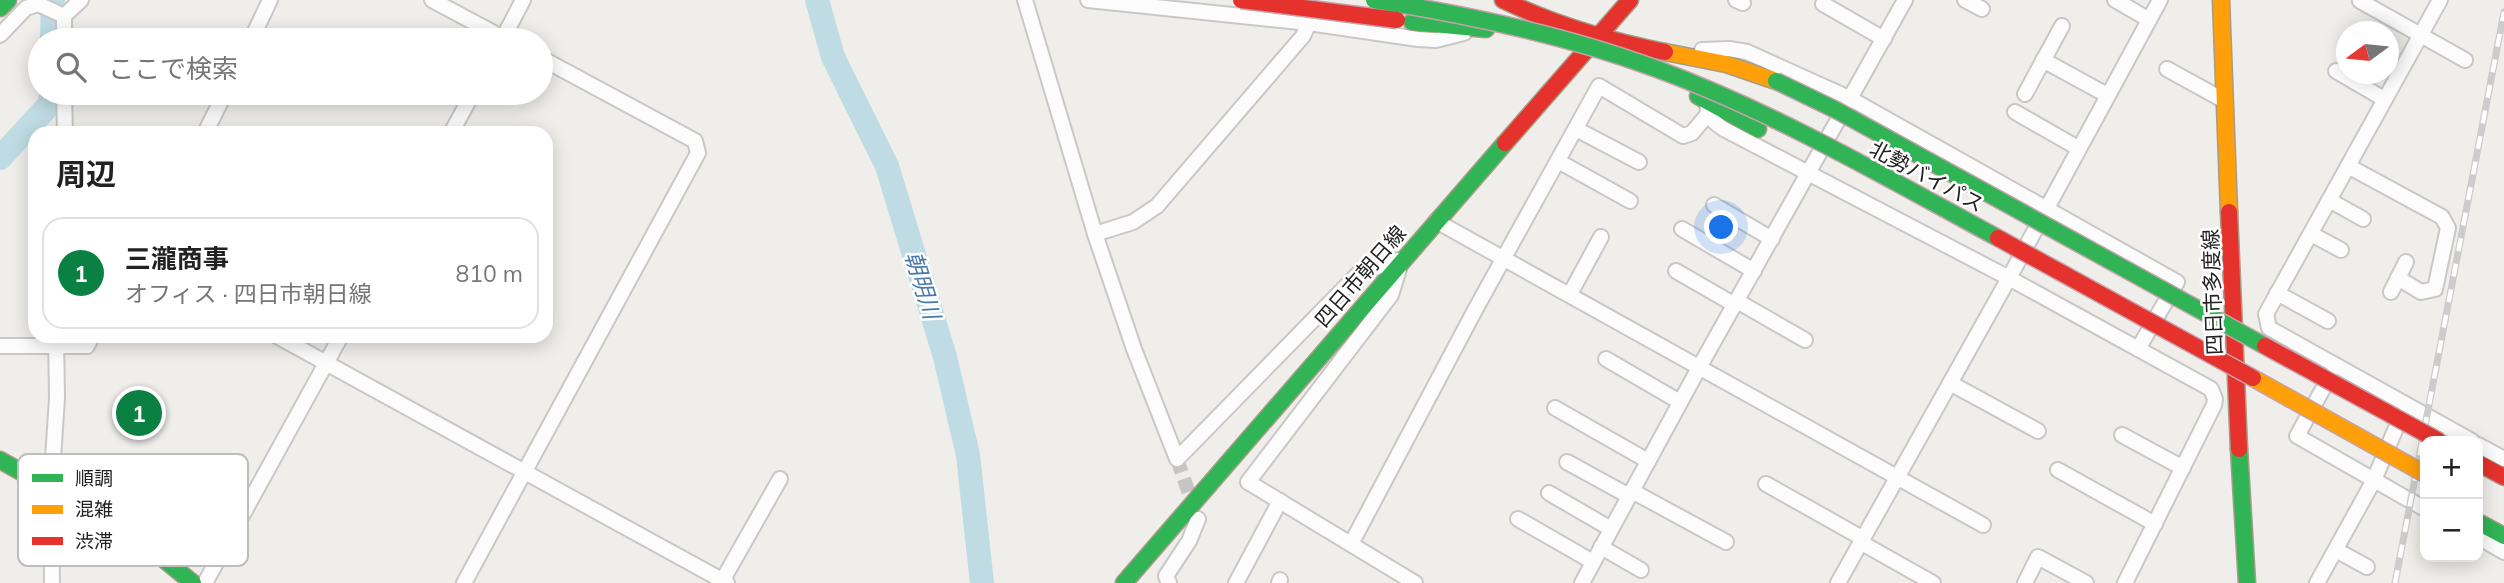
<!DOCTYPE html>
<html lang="ja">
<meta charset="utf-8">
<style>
:root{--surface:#fff;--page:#f6f6f6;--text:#222;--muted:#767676;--line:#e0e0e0;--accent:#0b8043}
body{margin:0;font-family:Mulish,"Noto Sans JP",sans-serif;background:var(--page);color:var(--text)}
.controls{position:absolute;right:21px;bottom:21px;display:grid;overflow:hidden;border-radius:14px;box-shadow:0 4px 18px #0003}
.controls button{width:63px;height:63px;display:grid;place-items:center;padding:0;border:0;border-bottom:2px solid var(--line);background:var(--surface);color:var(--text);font:35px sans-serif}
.compass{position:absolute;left:2336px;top:21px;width:63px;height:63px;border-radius:50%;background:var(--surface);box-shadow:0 4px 18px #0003;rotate:255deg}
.you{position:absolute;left:1722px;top:228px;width:24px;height:24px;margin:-18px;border:5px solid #fff;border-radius:50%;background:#1a73e8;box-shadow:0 0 0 10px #1a73e833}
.badge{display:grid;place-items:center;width:46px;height:46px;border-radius:50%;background:var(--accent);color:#fff;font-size:23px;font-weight:700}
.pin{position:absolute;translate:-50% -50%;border:4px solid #fff;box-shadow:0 2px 7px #0006}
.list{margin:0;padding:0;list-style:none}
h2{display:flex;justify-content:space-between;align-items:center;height:91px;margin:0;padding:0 28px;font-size:30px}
h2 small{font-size:23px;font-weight:400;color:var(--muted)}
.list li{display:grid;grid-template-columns:46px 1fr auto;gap:21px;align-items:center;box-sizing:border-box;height:112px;margin:0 14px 14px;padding:0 14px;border:2px solid var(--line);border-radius:21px}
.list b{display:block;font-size:26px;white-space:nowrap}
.list p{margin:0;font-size:23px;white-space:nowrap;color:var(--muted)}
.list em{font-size:23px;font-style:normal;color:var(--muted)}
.icon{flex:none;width:38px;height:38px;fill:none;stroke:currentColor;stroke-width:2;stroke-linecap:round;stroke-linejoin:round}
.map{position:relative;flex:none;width:2504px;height:583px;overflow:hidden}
.search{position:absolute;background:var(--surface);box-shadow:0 4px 18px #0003;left:28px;top:28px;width:525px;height:77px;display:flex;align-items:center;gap:18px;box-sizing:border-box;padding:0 24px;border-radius:38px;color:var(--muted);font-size:26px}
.panel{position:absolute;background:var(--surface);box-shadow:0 4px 18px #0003;left:28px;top:126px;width:525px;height:217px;border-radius:21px}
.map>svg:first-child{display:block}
</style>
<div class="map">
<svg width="2504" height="583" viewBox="0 0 2504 583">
<rect width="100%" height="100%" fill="#f0eeeb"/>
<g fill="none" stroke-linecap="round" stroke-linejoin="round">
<g stroke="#bfdbe3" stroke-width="24">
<path d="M 817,0 L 833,57 L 887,166 L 945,357 L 968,455 L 982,583"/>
<path d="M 52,40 L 53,0"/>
<path d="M 0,158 L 50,104 L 51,93"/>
</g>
<path stroke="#c7c5c3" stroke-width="14" stroke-dasharray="14 7" stroke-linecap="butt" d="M 1177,459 L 1194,508"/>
<defs>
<g id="street">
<path d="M 432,0 L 507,40"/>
<path d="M 1025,0 L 1095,234 L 1134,349 L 1177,459 L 1358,274 L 1398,260"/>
<path d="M 1088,0 L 1309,23 L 1418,39 L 1436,40 L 1464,33"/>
<path d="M 1736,0 L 1743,3"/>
<path d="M 1965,0 L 1982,9"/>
<path d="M 2115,0 L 2148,19"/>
<path d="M 2440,0 L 2266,314 L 2269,328 L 2472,441"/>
<path d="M 2360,1 L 2465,60"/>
<path d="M 1823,4 L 1884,39"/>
<path d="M 0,35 L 26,8 L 38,4 L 64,16"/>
<path d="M 64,40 L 64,16 L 81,0"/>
<path d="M 251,40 L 270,0"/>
<path d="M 502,40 L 523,0"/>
<path d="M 1702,50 L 1729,49 L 1747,52 L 1851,99 L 2177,282 L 2138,349"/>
<path d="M 2043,60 L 2107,95"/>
<path d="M 2167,69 L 2225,101"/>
<path d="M 2336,71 L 2384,99"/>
<path d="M 64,93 L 65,133"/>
<path d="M 2025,94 L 2062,26"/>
<path d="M 1707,103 C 1708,117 1713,122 1724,129 L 2009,278 L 2211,389 L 2215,399 L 2214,405 L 2125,583"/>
<path d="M 2015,112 L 2078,148"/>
<path d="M 1576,129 L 1639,162"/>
<path d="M 205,133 L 225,93"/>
<path d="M 451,133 L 473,93"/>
<path d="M 1558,161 L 1630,201"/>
<path d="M 2348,166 L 2442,217 L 2448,228 L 2435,289 L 2421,292 L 2398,278"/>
<path d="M 2329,200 L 2363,219"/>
<path d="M 1714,205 L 1772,239"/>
<path d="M 1436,221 L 1983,525"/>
<path d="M 1682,229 L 1754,271"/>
<path d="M 1095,234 L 1133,222 L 1157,206 L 1303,36 L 1309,23 L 1310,15"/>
<path d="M 2311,234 L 2341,250"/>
<path d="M 1399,269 L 1391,295 L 1248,482 L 1415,583"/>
<path d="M 1676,271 L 1735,305"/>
<path d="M 2391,292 L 2406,262"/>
<path d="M 2277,293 L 2328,321"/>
<path d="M 1570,294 L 1601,237"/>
<path d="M 1737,301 L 1805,340"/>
<path d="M 277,336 L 727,583"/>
<path d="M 0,346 L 87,346 L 92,336"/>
<path d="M 1606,359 L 1680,402"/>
<path d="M 2330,376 L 2297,436 L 2425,509"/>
<path d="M 1950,383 L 2038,431"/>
<path d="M 1555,408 L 1648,461"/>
<path d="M 2122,435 L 2183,468"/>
<path d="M 2478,445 L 2504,459"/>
<path d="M 1567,462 L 1629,496"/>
<path d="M 2058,470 L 2155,524"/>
<path d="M 1766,484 L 1862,538"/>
<path d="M 1632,491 L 1726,542"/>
<path d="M 1549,493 L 1611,529"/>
<path d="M 1518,519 L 1593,562"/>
<path d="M 2478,537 L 2504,552"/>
<path d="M 1860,542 L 1933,583"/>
<path d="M 1351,544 L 1475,310 L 1599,86 L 1683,136 L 1692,133 L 1708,114"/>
<path d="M 1601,547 L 1641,570"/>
<path d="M 2336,550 L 2367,567"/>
<path d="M 52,583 L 51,489 L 57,398 L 56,336"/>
<path d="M 205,583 L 341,336"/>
<path d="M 464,583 L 698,153 L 695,141 L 541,58"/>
<path d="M 721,583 L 780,479"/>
<path d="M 1169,583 L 1166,576 L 1189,541 L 1198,519"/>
<path d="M 1236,583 L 1280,501"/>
<path d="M 1279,583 L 1280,580"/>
<path d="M 1582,583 L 1700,366 L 1905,0"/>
<path d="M 1838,583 L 2009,278 L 2160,0"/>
<path d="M 2025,583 L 2038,557 L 2086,583"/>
<path d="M 2317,583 L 2374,480 L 2401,416"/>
</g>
<g id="fast">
<path d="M 0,8 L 8,0"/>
<path d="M 1412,22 L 1486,29"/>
<path d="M 1698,96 L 1758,129"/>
<path d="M 2239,449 L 2247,583"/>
<path d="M 0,460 L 134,535 L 193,583"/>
<path d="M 2478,522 L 2504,536"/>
<path d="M 1124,583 L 1505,143"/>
</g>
<g id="slow">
<path d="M 2221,0 L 2229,212"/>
<path d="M 1665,52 L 1726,64 L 1776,81"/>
</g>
<g id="jam">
<path d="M 1503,0 C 1555,25 1609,41 1665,52"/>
<path d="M 1505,143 L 1630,0"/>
<path d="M 2229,212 L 2239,449"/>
<path d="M 2478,463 L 2504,477"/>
</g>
</defs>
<use href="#street" stroke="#c9c8c7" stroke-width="18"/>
<use href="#fast" stroke="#a79c86" stroke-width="19"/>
<use href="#slow" stroke="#a79c86" stroke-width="19"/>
<use href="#jam" stroke="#a79c86" stroke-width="19"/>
<use href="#street" stroke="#fdfcfc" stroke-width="14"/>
<use href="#fast" stroke="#30b455" stroke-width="16"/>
<use href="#slow" stroke="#ff9f0a" stroke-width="16"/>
<use href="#jam" stroke="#e5322d" stroke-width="16"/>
<defs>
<path id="rail" d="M 2395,583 L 2504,12"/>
</defs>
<use href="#rail" stroke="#ccc" stroke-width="7"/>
<use href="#rail" stroke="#fff" stroke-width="4.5" stroke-dasharray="13" stroke-linecap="butt"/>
<defs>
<g id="fast-bridge">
<path d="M 1374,0 C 1470,15 1565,35 1657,69 C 1776,113 1887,178 1998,238"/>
<path d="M 1776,81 L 1836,110 L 2265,346"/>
</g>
<path id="slow-bridge" d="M 2253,378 L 2425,474"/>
<g id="jam-bridge">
<path d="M 1241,0 L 1397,20"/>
<path d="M 1998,238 L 2253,378"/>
<path d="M 2265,346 L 2439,441"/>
</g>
</defs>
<use href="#fast-bridge" stroke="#c5a2ac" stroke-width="19" stroke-linecap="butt"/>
<use href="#slow-bridge" stroke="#c5a2ac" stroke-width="19" stroke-linecap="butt"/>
<use href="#jam-bridge" stroke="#c5a2ac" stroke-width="19" stroke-linecap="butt"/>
<use href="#fast-bridge" stroke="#30b455" stroke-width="16"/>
<use href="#slow-bridge" stroke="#ff9f0a" stroke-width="16"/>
<use href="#jam-bridge" stroke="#e5322d" stroke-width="16"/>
</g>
<g text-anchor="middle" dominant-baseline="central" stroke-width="5" stroke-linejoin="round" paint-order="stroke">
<g font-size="21" fill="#222" stroke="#fff">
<text transform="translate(1927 176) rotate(28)">北勢バイパス</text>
<text transform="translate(1360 276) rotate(-49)">四日市朝日線</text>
<text transform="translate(2212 292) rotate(-92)">四日市多度線</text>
</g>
<g font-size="23" font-style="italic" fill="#4a7aab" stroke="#fff">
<text transform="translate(923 285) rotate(73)">朝明川</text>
</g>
</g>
<rect x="18" y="454" width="230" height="112" rx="10" fill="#fff" stroke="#bdbdbd" stroke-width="2"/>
<rect x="32" y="474" width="31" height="8" fill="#30b455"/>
<rect x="32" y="505" width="31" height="9" fill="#ff9f0a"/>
<rect x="32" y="537" width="31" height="8" fill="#e5322d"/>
<g font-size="19" fill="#222">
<text x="75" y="485">順調</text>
<text x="75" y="516">混雑</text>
<text x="75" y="548">渋滞</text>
</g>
</svg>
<div class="controls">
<button>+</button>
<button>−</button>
</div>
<svg class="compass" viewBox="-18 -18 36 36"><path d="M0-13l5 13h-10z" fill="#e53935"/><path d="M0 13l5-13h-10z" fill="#767676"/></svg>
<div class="you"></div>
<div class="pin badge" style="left:139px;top:413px">1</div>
<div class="search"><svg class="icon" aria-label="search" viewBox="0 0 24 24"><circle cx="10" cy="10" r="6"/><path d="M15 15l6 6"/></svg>ここで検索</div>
<section class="panel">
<h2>周辺<small></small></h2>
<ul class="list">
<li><span class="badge">1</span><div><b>三瀧商事</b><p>オフィス · 四日市朝日線</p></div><em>810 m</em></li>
</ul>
</section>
</div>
